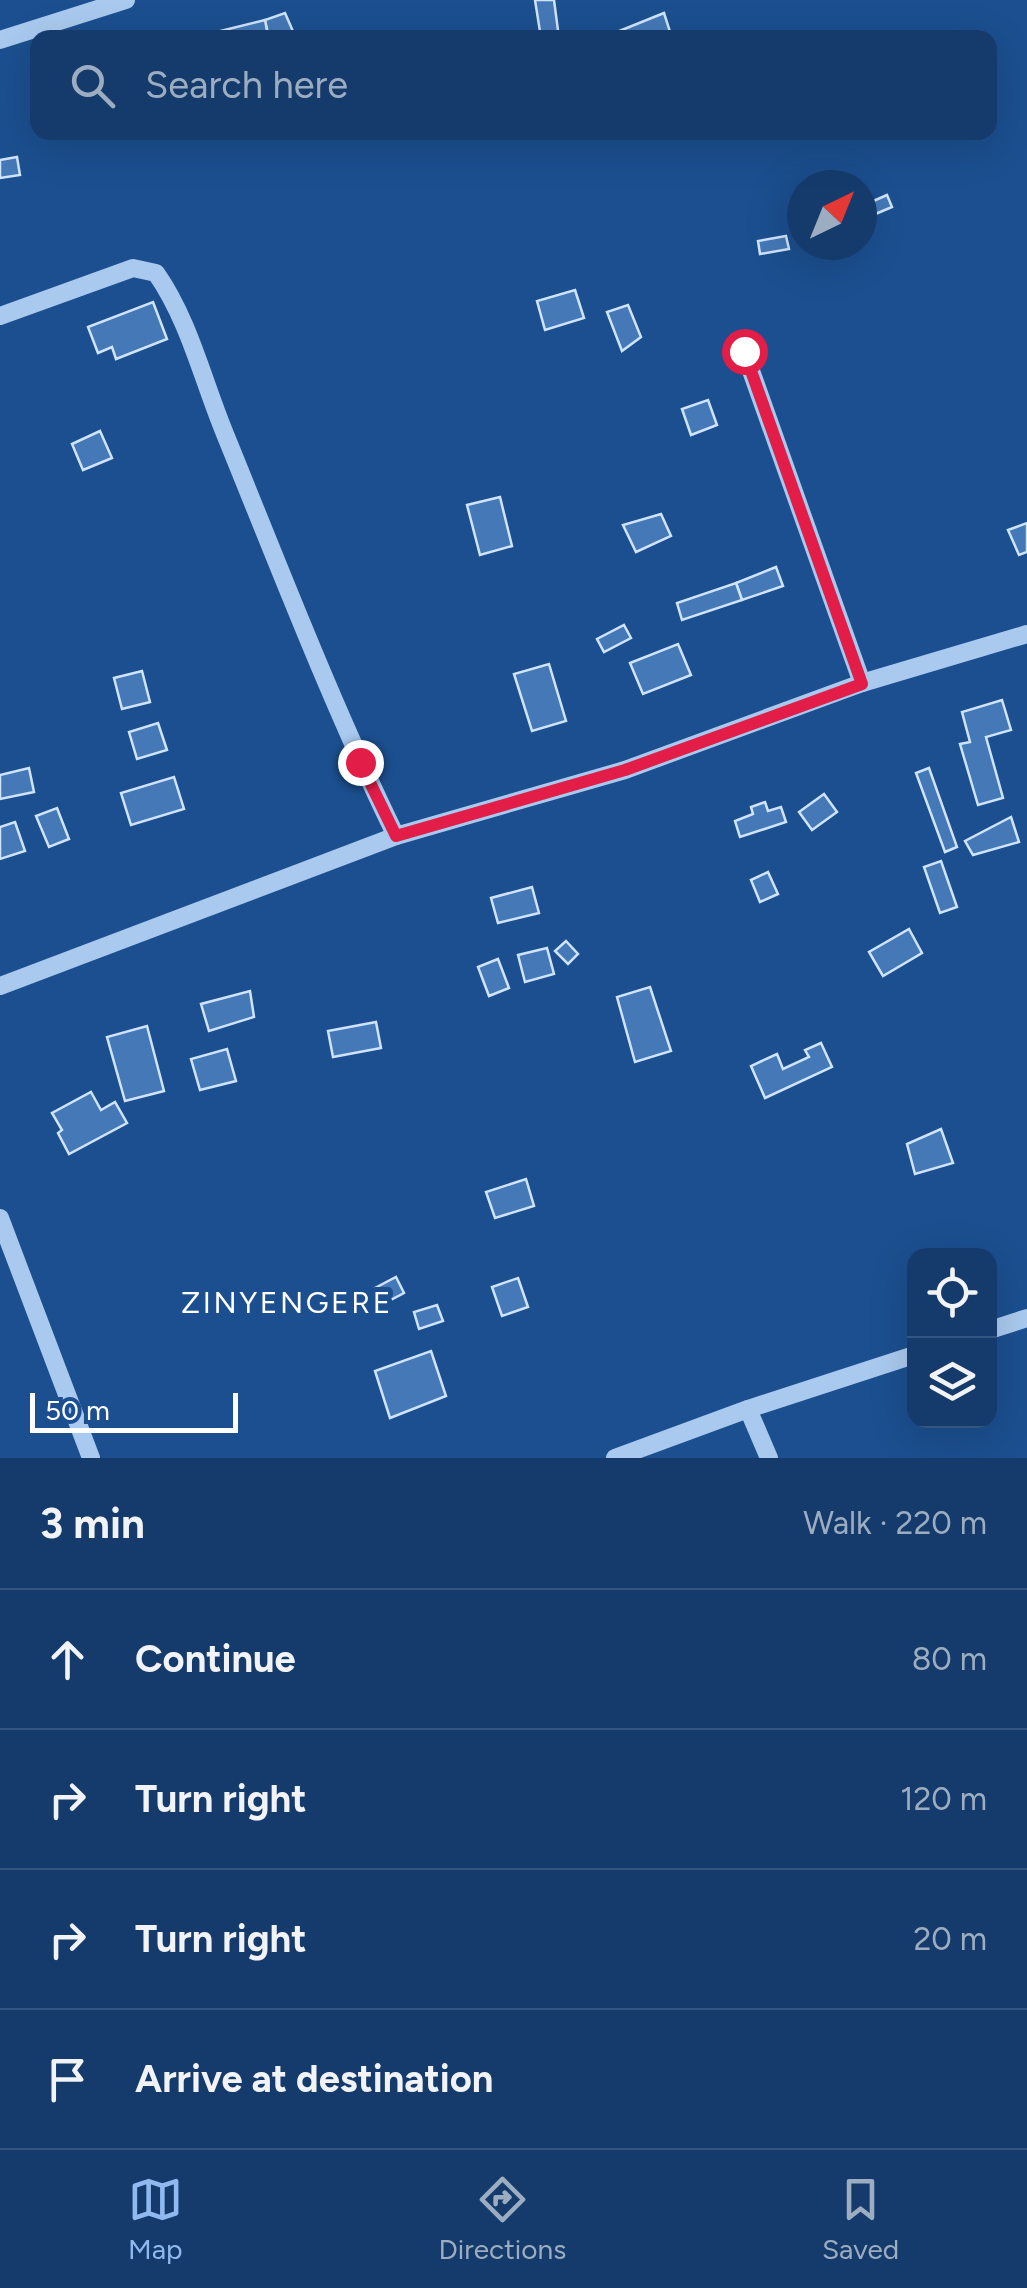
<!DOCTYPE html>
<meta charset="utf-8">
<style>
:root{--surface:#143b6b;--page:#214673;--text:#f1f3f6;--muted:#9dadc1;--line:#33557e;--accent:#90b9f0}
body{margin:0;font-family:Figtree,sans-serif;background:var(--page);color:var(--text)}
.controls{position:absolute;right:30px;bottom:30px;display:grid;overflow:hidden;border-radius:20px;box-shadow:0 10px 40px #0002}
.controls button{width:90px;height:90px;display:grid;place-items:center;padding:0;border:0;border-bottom:2px solid var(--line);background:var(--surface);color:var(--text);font:50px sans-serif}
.compass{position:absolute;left:787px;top:170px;width:90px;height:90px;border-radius:50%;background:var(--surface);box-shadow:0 10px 40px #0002;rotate:43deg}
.scale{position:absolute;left:30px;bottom:25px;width:208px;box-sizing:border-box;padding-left:10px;border:5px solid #fff;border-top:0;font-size:28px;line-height:35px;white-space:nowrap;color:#fff;-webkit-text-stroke:8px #1b4f8f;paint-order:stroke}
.stop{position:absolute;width:30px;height:30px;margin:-22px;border:8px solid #e11d48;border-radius:50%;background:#fff}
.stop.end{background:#e11d48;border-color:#fff;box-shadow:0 2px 10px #0008}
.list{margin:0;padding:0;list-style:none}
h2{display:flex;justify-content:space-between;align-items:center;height:130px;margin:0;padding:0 40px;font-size:42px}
h2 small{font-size:32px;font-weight:400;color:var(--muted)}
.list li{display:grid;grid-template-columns:65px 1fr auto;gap:30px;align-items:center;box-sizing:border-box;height:140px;padding:0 40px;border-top:2px solid var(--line)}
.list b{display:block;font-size:38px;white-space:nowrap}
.list em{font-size:32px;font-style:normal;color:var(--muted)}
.icon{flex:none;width:55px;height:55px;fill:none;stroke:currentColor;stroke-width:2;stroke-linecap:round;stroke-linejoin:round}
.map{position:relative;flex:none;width:1027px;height:1458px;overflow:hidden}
.search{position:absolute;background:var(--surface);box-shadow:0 10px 40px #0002;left:30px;right:30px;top:30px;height:110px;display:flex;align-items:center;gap:25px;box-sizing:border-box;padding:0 35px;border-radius:20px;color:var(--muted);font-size:38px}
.sheet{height:690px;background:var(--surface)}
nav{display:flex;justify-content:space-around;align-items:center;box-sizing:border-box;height:140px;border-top:2px solid var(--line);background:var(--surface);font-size:28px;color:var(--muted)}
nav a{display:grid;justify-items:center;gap:5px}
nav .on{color:var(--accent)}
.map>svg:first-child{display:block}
</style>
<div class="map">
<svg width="1027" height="1458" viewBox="0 0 1027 1458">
<rect width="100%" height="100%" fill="#1b4f8f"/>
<g fill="#4478b7" stroke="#cfe3fa" stroke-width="2.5">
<path d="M 535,0 L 554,0 L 559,38 L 541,38 Z"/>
<path d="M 285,13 L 295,36 L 269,38 L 265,20 Z"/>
<path d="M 664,13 L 672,38 L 602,38 Z"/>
<path d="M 265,20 L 267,31 L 247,38 L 200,36 Z"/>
<path d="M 17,157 L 20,175 L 0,178 L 0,160 Z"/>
<path d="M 887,195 L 892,207 L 866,218 L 862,206 Z"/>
<path d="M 786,236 L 789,249 L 760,254 L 758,241 Z"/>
<path d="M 575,290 L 584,318 L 545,330 L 537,301 Z"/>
<path d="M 153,302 L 167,339 L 116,359 L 112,347 L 98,353 L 88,327 Z"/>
<path d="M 628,305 L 641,337 L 622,351 L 607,312 Z"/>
<path d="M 708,400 L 717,425 L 691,435 L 682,409 Z"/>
<path d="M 100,431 L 112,458 L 83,470 L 72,444 Z"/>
<path d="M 500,497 L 512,546 L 480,555 L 467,505 Z"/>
<path d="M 661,514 L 671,536 L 636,552 L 623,525 Z"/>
<path d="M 1027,523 L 1027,552 L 1019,555 L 1008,530 Z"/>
<path d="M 776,567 L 783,586 L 742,600 L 736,583 Z"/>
<path d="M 736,583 L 742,600 L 682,620 L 677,603 Z"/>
<path d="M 624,625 L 631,638 L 604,652 L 597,639 Z"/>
<path d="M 678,644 L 691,675 L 643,694 L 630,663 Z"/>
<path d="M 549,664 L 566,721 L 532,731 L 514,674 Z"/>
<path d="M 142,671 L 150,702 L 122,709 L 114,678 Z"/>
<path d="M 1002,700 L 1011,730 L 986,737 L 1003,798 L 978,805 L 960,744 L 970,742 L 962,712 Z"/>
<path d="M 158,723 L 167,750 L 137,759 L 129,732 Z"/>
<path d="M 29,768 L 34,792 L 0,799 L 0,775 Z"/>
<path d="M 929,768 L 957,847 L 945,852 L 916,773 Z"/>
<path d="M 174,777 L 184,809 L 131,825 L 121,793 Z"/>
<path d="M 824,794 L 837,812 L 812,830 L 799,812 Z"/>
<path d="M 765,802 L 768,811 L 781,807 L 786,822 L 740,837 L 735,821 L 753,814 L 751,807 Z"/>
<path d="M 57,808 L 69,839 L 49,847 L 36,816 Z"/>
<path d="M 1011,817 L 1019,842 L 973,855 L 965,841 Z"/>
<path d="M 15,822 L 25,851 L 0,859 L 0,827 Z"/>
<path d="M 941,861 L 957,907 L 940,913 L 924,867 Z"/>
<path d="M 768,872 L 778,894 L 760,902 L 751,880 Z"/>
<path d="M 532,887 L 539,913 L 498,923 L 491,898 Z"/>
<path d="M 909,929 L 922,953 L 883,976 L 869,952 Z"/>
<path d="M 566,941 L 578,954 L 568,964 L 555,951 Z"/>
<path d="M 547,948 L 554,974 L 525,982 L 518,955 Z"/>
<path d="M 498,959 L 509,988 L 489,996 L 478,967 Z"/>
<path d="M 650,987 L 671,1051 L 635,1062 L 617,997 Z"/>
<path d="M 250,991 L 254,1017 L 209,1031 L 201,1004 Z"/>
<path d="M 376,1022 L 381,1048 L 333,1057 L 328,1031 Z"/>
<path d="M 147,1026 L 164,1091 L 125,1101 L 107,1037 Z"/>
<path d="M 821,1043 L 832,1067 L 765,1098 L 751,1066 L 777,1054 L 783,1069 L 809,1057 L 805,1050 Z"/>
<path d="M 227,1049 L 236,1081 L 200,1090 L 191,1059 Z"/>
<path d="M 91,1092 L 101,1110 L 115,1102 L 127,1123 L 69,1154 L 58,1133 L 62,1130 L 52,1113 Z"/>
<path d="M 941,1129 L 953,1163 L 915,1174 L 907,1144 Z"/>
<path d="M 526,1179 L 534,1206 L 495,1218 L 486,1192 Z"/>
<path d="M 396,1277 L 404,1293 L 383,1304 L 375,1288 Z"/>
<path d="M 518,1278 L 528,1307 L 502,1316 L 492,1287 Z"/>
<path d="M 437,1305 L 443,1321 L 419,1329 L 414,1312 Z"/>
<path d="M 431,1351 L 446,1396 L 390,1418 L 375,1371 Z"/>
</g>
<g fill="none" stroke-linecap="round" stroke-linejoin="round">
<g stroke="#a9c9ee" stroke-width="18">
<path d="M 0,40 L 126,0"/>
<path d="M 0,316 L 133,268 L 156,273 C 189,320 203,381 225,434 C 280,569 332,705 396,836"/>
<path d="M 744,351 L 862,683"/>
<path d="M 0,986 L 396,836 L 625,770 L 862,683 L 1027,634"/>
<path d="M 0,1218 L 91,1458"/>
<path d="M 990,1330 L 1027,1318"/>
<path d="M 748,1409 L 769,1458"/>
<path d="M 615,1458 L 748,1409 L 914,1355"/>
</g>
</g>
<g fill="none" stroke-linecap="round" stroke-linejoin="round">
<path stroke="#e11d48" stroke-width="12" d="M 360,762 L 396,836 L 625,770 L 862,684 L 744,351"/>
</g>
<g text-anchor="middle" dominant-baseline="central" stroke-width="10" stroke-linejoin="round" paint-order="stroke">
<g font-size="30" letter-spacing="2.5" fill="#fff" stroke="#1b4f8f">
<text x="287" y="1302">ZINYENGERE</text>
</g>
</g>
</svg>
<div class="controls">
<button><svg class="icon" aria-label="locate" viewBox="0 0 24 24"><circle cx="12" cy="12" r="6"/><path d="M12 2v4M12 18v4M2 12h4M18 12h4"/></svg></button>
<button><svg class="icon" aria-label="layers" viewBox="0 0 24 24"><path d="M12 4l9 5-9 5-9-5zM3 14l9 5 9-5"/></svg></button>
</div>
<svg class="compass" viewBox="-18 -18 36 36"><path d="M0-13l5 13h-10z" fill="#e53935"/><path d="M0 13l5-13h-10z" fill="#9dadc1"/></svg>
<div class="scale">50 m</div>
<div class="stop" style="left:744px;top:351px"></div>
<div class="stop end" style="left:360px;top:762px"></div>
<div class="search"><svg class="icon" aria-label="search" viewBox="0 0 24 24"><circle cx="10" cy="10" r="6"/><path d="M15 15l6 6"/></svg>Search here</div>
</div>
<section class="sheet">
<h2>3 min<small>Walk · 220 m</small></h2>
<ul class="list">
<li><svg class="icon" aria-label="ahead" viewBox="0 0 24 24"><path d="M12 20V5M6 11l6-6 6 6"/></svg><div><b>Continue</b></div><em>80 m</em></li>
<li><svg class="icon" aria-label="right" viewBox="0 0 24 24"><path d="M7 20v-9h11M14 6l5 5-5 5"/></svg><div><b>Turn right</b></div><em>120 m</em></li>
<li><svg class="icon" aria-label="right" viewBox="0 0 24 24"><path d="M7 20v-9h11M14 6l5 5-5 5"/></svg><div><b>Turn right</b></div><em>20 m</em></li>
<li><svg class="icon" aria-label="arrive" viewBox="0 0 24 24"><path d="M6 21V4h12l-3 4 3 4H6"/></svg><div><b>Arrive at destination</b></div></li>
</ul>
</section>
<nav>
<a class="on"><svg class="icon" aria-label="map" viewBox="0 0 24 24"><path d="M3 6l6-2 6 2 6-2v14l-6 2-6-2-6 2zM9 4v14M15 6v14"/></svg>Map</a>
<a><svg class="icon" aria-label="directions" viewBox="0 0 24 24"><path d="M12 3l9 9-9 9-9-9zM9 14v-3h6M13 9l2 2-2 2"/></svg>Directions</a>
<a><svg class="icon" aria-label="saved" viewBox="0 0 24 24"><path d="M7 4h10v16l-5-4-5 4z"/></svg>Saved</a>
</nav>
